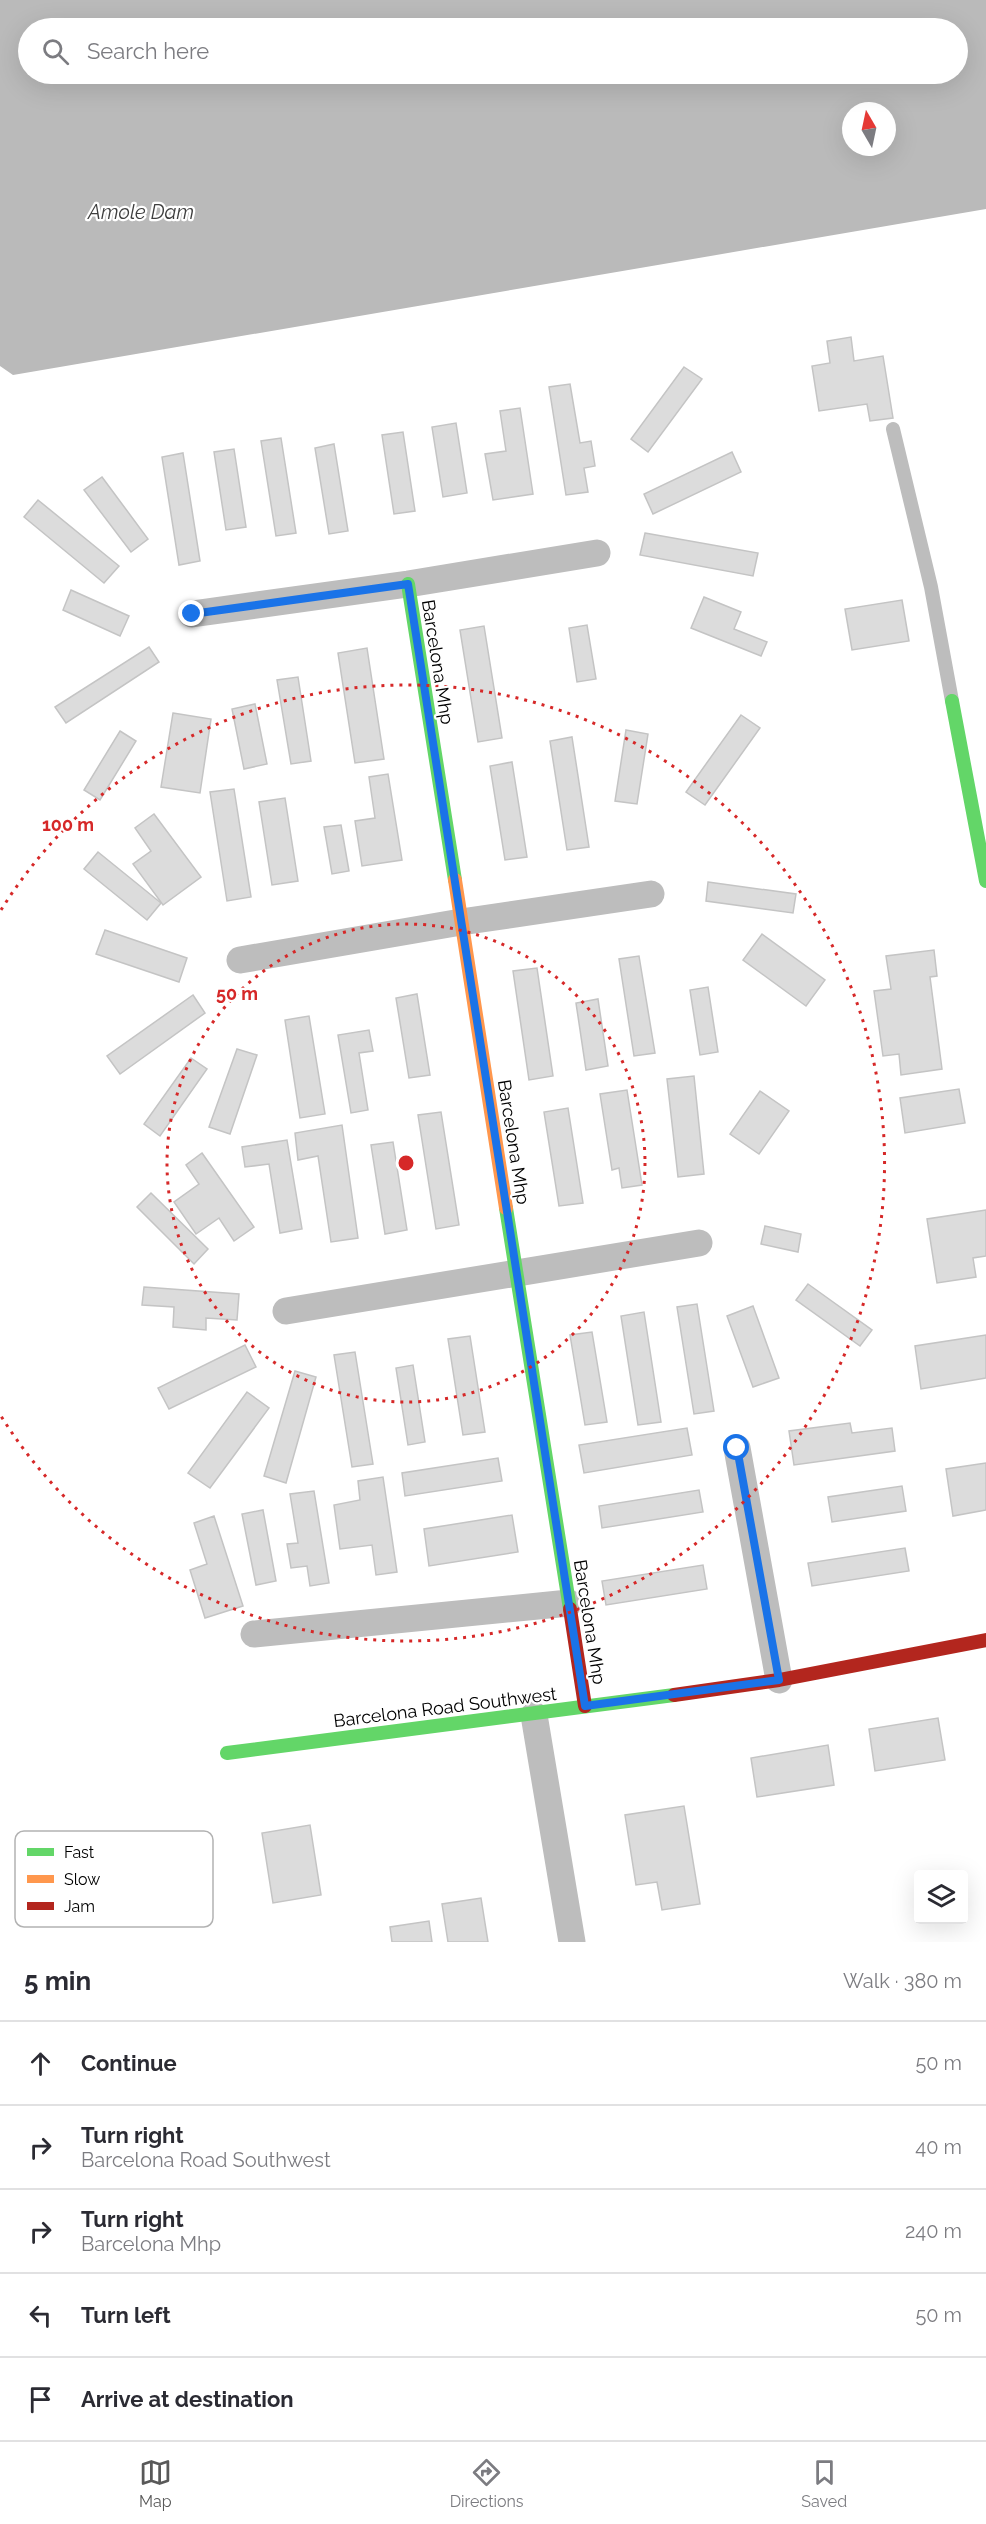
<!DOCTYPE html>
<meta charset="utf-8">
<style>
:root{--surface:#fff;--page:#f7f7f7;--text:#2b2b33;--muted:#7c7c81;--line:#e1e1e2;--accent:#595959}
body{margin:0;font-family:Raleway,sans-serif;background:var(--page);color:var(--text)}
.controls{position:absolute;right:18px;bottom:18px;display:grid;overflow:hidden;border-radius:6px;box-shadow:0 6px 24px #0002}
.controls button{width:54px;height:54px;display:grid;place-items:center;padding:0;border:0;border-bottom:2px solid var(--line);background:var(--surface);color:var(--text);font:30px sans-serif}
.compass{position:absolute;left:842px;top:102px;width:54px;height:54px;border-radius:50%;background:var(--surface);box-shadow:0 6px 24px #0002;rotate:351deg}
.stop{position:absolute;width:18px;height:18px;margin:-14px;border:4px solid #1a73e8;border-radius:50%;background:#fff}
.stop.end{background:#1a73e8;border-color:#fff;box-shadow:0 2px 6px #0008}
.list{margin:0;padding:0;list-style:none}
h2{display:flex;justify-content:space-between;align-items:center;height:78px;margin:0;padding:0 24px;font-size:26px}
h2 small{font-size:20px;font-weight:400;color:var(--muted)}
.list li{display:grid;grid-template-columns:39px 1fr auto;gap:18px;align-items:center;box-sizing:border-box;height:84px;padding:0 24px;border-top:2px solid var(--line)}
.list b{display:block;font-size:22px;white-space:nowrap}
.list p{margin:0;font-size:20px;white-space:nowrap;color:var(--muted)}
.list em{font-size:20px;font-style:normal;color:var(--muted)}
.icon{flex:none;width:33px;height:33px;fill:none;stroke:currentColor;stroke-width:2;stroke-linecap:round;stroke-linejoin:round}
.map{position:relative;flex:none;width:986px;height:1942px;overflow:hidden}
.search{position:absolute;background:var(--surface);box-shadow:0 6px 24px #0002;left:18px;right:18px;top:18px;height:66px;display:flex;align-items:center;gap:15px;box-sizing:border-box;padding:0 21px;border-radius:33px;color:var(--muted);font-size:22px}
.sheet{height:498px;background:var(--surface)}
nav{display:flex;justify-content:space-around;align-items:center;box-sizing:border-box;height:84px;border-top:2px solid var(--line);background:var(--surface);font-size:16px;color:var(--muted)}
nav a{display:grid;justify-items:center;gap:3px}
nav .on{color:var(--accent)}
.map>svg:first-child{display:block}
</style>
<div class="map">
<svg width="986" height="1942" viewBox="0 0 986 1942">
<rect width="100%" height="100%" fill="#fff"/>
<path fill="#bababa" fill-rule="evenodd" d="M 0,0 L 986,0 L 986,209 L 13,375 L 0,366 ZM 28,28 L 958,28 L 958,74 L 28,74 ZM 851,111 L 887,111 L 887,147 L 851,147 Z"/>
<g fill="#dcdcdc" stroke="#c4c4c4" stroke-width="1.5">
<path d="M 851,337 L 854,361 L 883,356 L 893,418 L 870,421 L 867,404 L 819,411 L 812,366 L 830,363 L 827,341 Z"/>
<path d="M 684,367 L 702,379 L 648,452 L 631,439 Z"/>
<path d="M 570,384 L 580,443 L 591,441 L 595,466 L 584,468 L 588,492 L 566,495 L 549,387 Z"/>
<path d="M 520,408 L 533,494 L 493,500 L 485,454 L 506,451 L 500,411 Z"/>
<path d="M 456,423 L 467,493 L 443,497 L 432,427 Z"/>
<path d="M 403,432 L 415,511 L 394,514 L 382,435 Z"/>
<path d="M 281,438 L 296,533 L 276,536 L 261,441 Z"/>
<path d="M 334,444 L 348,531 L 329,534 L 315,448 Z"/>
<path d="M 234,449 L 246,527 L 226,530 L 214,452 Z"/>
<path d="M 732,452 L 741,472 L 653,514 L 644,494 Z"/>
<path d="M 183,453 L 200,561 L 179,565 L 162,457 Z"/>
<path d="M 102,477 L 148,539 L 131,552 L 84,490 Z"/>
<path d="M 38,500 L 119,566 L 104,583 L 24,517 Z"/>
<path d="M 645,533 L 758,553 L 753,576 L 640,555 Z"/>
<path d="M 71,590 L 129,616 L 120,636 L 63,610 Z"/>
<path d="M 704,597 L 741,612 L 734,629 L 767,642 L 761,656 L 691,628 Z"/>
<path d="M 902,600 L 909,641 L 852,650 L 845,609 Z"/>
<path d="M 587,625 L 596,679 L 577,682 L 569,628 Z"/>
<path d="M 484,626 L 502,738 L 478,742 L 460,630 Z"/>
<path d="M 149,647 L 159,662 L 66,723 L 55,707 Z"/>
<path d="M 367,648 L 384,759 L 355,763 L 338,653 Z"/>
<path d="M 298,677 L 311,761 L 291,764 L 277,680 Z"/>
<path d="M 255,704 L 267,764 L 244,769 L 232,709 Z"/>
<path d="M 173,713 L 211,719 L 200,793 L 161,787 Z"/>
<path d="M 741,715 L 760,728 L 705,805 L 686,792 Z"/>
<path d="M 626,730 L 648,734 L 637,804 L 615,801 Z"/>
<path d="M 120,731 L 136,741 L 100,800 L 84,790 Z"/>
<path d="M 572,737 L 589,847 L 567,850 L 550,741 Z"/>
<path d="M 512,762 L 527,857 L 505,860 L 490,766 Z"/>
<path d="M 388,774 L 402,860 L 362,866 L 355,821 L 375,818 L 369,777 Z"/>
<path d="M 234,789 L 251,897 L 227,901 L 210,792 Z"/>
<path d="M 285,798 L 298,881 L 272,885 L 259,802 Z"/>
<path d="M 154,814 L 201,877 L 163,905 L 133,864 L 151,851 L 135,828 Z"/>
<path d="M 341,825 L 349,871 L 332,874 L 324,827 Z"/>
<path d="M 98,852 L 161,903 L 147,920 L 84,869 Z"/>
<path d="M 708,882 L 796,894 L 793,913 L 706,901 Z"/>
<path d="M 105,930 L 187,958 L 179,982 L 96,954 Z"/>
<path d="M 762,934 L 825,980 L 806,1006 L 743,960 Z"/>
<path d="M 934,950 L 937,976 L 930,977 L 942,1069 L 901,1075 L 899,1054 L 883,1056 L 874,991 L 891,989 L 886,956 Z"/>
<path d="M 639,956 L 655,1053 L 634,1056 L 619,959 Z"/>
<path d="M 537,968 L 553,1076 L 529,1080 L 513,971 Z"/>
<path d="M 708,987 L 718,1052 L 700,1055 L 690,990 Z"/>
<path d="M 417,994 L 430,1075 L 409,1078 L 396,998 Z"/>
<path d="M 193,995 L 205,1013 L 120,1074 L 107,1056 Z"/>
<path d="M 598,999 L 608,1066 L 586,1070 L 576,1003 Z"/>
<path d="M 309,1016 L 325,1114 L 300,1118 L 285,1020 Z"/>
<path d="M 369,1030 L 373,1051 L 359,1053 L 368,1110 L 351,1113 L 338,1035 Z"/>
<path d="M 237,1049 L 257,1055 L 230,1134 L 209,1127 Z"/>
<path d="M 191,1058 L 207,1069 L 160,1136 L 144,1124 Z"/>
<path d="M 694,1076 L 704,1174 L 678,1177 L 667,1079 Z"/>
<path d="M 959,1089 L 965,1123 L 905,1133 L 900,1098 Z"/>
<path d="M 627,1090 L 642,1185 L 622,1188 L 619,1168 L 612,1170 L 600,1094 Z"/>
<path d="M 760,1091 L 789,1111 L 759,1154 L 730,1134 Z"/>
<path d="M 568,1108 L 583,1203 L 559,1206 L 544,1112 Z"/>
<path d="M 441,1112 L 459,1225 L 436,1229 L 418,1115 Z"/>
<path d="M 342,1125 L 358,1238 L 331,1242 L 318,1156 L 298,1160 L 295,1133 Z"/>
<path d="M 287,1140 L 302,1229 L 280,1233 L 269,1164 L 245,1167 L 242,1147 Z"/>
<path d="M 393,1142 L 407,1230 L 385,1234 L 371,1145 Z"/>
<path d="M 202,1153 L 254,1227 L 234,1241 L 219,1218 L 196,1234 L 174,1202 L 199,1184 L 186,1165 Z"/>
<path d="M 151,1193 L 208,1249 L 194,1264 L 137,1207 Z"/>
<path d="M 986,1210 L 986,1256 L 973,1258 L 976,1277 L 937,1283 L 927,1219 Z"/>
<path d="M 765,1226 L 801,1234 L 798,1252 L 761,1244 Z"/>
<path d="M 808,1284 L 872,1330 L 860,1346 L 796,1300 Z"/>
<path d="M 144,1287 L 239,1294 L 237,1320 L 206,1318 L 206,1330 L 173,1327 L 174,1307 L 142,1305 Z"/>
<path d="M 697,1304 L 714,1411 L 694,1414 L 677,1307 Z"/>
<path d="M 753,1306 L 779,1378 L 753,1387 L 727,1316 Z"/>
<path d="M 644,1312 L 661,1422 L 638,1425 L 621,1316 Z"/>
<path d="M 592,1332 L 607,1422 L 585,1425 L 570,1335 Z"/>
<path d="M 986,1335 L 986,1378 L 921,1389 L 915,1346 Z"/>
<path d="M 470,1336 L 485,1432 L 463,1435 L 448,1339 Z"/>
<path d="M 245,1345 L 256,1367 L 169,1409 L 158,1388 Z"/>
<path d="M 355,1352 L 373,1464 L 352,1467 L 334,1355 Z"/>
<path d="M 413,1365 L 425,1442 L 408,1445 L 396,1368 Z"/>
<path d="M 295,1371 L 316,1377 L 286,1483 L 264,1476 Z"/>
<path d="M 247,1392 L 269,1408 L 210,1488 L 188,1473 Z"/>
<path d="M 850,1423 L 852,1433 L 892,1428 L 895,1451 L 794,1465 L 789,1431 Z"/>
<path d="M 687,1428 L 692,1455 L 584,1473 L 579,1445 Z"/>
<path d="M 498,1458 L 502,1481 L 405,1496 L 402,1473 Z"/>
<path d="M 986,1463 L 986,1510 L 953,1516 L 946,1469 Z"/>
<path d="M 383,1477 L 397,1572 L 376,1575 L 372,1545 L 340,1549 L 334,1505 L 360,1500 L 358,1481 Z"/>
<path d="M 902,1486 L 906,1511 L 832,1522 L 828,1497 Z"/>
<path d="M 699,1490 L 703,1512 L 602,1528 L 599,1506 Z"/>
<path d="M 314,1491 L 329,1583 L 310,1586 L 307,1566 L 291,1568 L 287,1544 L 298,1543 L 290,1494 Z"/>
<path d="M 263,1510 L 276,1581 L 256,1585 L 242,1514 Z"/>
<path d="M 512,1515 L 518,1552 L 429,1566 L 424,1529 Z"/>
<path d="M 214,1516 L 243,1606 L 205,1618 L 190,1570 L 207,1564 L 194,1523 Z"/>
<path d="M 905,1548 L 909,1571 L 812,1586 L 808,1563 Z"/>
<path d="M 703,1565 L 707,1589 L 606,1605 L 602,1581 Z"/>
<path d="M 938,1718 L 945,1760 L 875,1771 L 869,1729 Z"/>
<path d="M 828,1745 L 834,1785 L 757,1797 L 751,1758 Z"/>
<path d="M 684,1806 L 700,1904 L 662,1910 L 657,1882 L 636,1885 L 625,1815 Z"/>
<path d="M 310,1825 L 321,1895 L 273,1903 L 262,1833 Z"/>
<path d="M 481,1898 L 488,1942 L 448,1942 L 442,1904 Z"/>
<path d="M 429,1921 L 432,1942 L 392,1942 L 390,1927 Z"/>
</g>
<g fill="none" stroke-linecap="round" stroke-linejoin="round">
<path stroke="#bdbdbd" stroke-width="14" d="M 893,429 L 931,587 L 952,701"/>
<g stroke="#bdbdbd" stroke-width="27">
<path d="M 192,614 L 408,584 L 597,553"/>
<path d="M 240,960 L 461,922 L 651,894"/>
<path d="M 286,1311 L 699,1243"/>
<path d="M 737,1448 L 779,1680"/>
<path d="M 254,1634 L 569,1603"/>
<path d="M 534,1715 L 572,1942"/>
</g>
<g stroke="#63d668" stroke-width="14">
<path d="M 408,584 L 455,880"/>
<path d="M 952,701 L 986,881"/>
<path d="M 506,1208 L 570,1609"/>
<path d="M 227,1753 L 674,1695"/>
</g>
<path stroke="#ff974d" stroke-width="14" d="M 455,880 L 506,1208"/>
<g stroke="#b3261e" stroke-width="14">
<path d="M 570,1609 L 585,1706"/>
<path d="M 674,1695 L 779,1680 L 986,1640"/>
</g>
</g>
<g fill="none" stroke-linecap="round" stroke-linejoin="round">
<path stroke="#1a73e8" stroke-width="8" d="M 192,614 L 408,584 L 585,1706 L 779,1680 L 737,1448"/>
</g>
<g fill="none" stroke="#d62828" stroke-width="3" stroke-dasharray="3 6">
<circle cx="406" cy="1163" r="239"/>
<path d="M1 910A478 478 0 1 1 1 1416"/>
</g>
<g text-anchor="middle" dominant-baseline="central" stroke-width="4.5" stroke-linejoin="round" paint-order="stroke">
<g font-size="18" fill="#000" stroke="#fff">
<text transform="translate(438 662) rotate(81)">Barcelona Mhp</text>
<text transform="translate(514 1142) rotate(81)">Barcelona Mhp</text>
<text transform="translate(590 1622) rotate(81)">Barcelona Mhp</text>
<text transform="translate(445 1707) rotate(-7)">Barcelona Road Southwest</text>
</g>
<g font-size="20" font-style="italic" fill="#3e3e3e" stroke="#fff">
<text x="141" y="212">Amole Dam</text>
</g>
</g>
<rect x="15" y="1831" width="198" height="96" rx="9" fill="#fff" stroke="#b2b2b2" stroke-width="1.5"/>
<rect x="27" y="1848" width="27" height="8" fill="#63d668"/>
<rect x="27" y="1875" width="27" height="8" fill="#ff974d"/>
<rect x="27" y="1902" width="27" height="8" fill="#b3261e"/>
<g font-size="16" fill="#000">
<text x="64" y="1858">Fast</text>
<text x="64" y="1885">Slow</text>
<text x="64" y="1912">Jam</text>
</g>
<circle cx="406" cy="1163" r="9" fill="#d62828" stroke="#fff" stroke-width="3"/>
<g font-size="18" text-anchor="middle" font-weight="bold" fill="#d62828" stroke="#fff" stroke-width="4.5" stroke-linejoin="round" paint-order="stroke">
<text x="68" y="831">100 m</text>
<text x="237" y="1000">50 m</text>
</g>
</svg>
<div class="controls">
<button><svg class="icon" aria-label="layers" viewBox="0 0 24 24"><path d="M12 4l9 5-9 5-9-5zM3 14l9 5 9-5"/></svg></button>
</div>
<svg class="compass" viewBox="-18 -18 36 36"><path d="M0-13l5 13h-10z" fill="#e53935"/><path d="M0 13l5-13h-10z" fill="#7c7c81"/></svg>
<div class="stop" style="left:737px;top:1448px"></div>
<div class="stop end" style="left:192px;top:614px"></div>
<div class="search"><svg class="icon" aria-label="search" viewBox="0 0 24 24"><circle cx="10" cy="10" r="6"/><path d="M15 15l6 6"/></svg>Search here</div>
</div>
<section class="sheet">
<h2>5 min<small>Walk · 380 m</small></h2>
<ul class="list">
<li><svg class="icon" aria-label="ahead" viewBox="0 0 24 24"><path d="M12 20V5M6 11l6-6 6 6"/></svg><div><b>Continue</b></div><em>50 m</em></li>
<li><svg class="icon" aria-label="right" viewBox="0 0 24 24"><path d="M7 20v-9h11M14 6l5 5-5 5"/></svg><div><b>Turn right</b><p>Barcelona Road Southwest</p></div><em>40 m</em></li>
<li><svg class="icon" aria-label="right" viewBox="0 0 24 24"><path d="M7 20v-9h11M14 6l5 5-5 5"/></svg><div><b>Turn right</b><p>Barcelona Mhp</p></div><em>240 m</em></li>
<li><svg class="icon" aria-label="left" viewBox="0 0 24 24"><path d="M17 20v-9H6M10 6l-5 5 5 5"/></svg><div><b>Turn left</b></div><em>50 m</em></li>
<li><svg class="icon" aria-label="arrive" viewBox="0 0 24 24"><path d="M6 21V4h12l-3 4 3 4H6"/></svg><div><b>Arrive at destination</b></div></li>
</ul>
</section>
<nav>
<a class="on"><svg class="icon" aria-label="map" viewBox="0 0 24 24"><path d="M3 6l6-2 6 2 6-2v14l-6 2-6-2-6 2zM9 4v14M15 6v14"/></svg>Map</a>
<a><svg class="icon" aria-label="directions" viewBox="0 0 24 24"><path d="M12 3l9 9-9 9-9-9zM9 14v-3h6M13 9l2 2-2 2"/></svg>Directions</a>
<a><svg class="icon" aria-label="saved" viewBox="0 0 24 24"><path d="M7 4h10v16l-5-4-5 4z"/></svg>Saved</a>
</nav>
